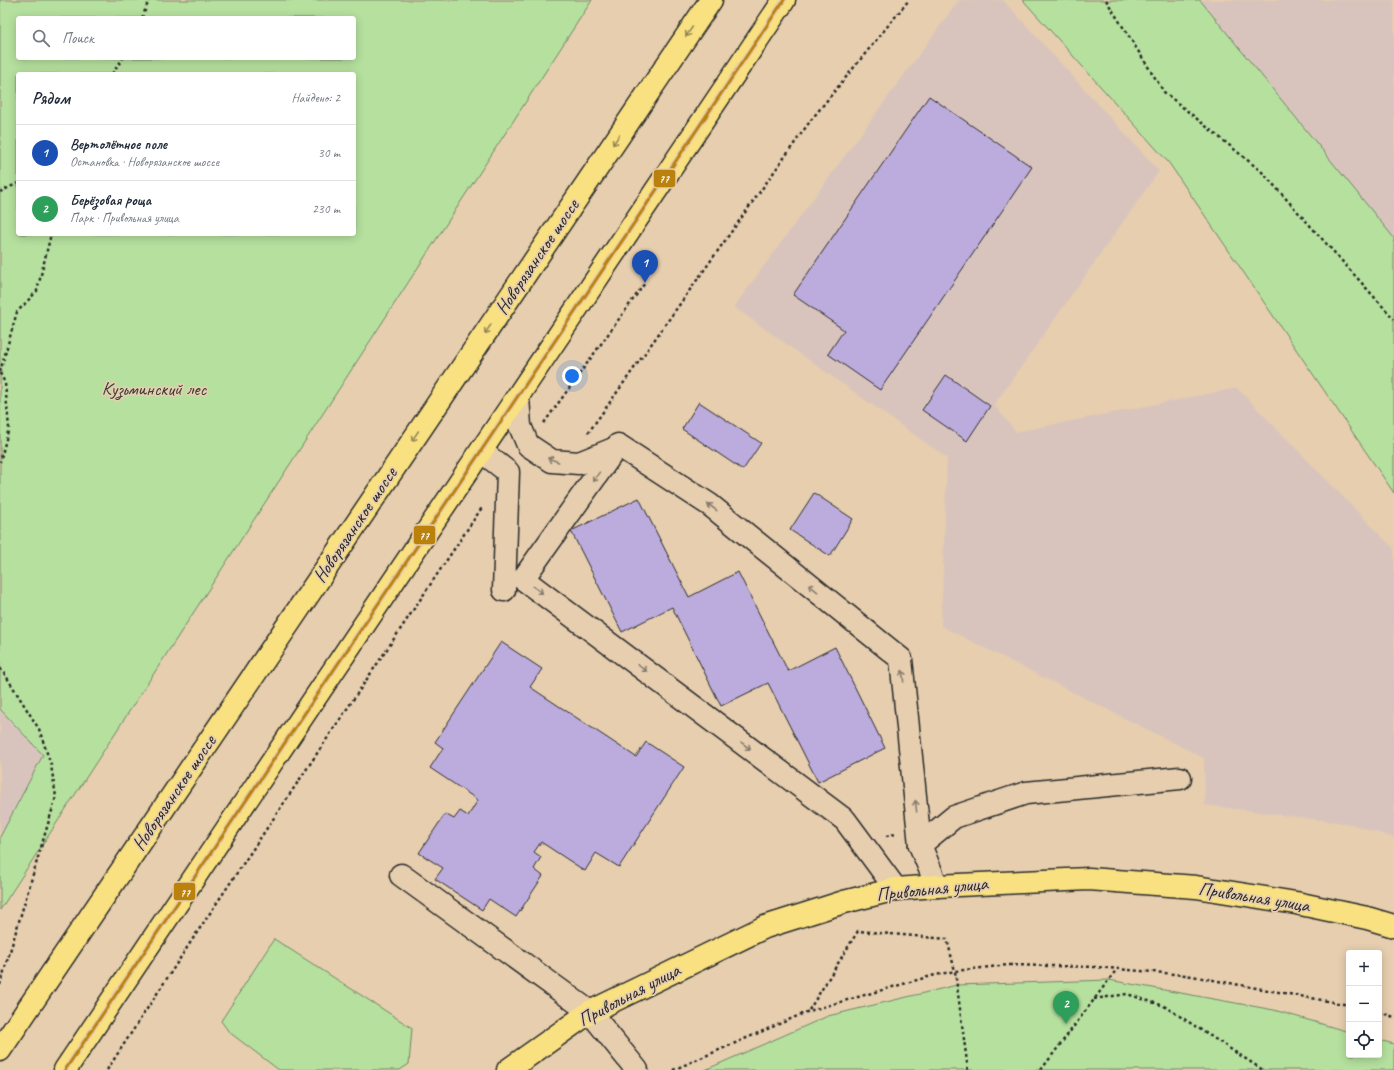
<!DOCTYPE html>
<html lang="ru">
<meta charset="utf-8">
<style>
:root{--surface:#fff;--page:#f2f2f3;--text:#1f2937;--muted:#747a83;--line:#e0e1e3;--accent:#7c3aed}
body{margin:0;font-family:Caveat,sans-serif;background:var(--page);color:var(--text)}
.controls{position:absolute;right:12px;bottom:12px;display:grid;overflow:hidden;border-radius:4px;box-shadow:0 2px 10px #0003}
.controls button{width:36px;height:36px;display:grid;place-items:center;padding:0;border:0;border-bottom:1px solid var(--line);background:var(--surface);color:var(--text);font:20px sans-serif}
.you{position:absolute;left:572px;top:376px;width:14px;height:14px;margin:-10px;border:3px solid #fff;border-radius:50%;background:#1a73e8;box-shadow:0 0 0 6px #1a73e833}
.badge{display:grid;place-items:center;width:26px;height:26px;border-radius:50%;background:var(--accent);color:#fff;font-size:13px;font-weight:700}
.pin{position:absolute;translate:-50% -33px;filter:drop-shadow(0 1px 2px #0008)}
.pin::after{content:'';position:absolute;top:21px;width:14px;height:12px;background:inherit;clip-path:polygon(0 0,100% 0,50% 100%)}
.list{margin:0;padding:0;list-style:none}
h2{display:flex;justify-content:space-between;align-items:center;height:52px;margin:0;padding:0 16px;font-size:17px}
h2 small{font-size:13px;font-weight:400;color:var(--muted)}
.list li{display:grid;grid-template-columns:26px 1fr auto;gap:12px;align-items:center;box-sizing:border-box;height:56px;padding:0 16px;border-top:1px solid var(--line)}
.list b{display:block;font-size:15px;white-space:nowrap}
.list p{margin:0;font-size:13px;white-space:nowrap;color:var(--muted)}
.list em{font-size:13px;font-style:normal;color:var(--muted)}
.icon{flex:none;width:22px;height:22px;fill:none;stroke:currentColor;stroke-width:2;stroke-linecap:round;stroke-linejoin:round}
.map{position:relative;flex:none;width:1394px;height:1070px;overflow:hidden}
.search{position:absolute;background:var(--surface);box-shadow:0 2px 10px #0003;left:16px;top:16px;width:340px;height:44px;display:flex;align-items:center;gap:10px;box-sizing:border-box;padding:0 14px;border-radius:4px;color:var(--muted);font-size:15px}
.panel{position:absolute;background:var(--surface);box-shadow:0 2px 10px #0003;left:16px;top:72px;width:340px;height:164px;border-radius:4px}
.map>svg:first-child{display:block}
</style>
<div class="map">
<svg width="1394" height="1070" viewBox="0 0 1394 1070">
<rect width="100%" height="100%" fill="#e6ceaf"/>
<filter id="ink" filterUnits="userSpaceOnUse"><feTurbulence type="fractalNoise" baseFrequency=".025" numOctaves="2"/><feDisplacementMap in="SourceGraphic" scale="8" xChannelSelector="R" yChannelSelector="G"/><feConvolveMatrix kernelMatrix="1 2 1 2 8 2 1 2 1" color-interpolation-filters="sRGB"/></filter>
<g filter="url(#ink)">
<g fill="#d9c4bd">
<path d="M 959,0 L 1003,0 L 1159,171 L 994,405 L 1016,432 L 1237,388 L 1394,549 L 1394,838 L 1351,824 L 1205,805 L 1204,758 L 941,626 L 947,458 L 734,307 Z"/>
<path d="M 1175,0 L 1394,0 L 1394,282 Z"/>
<path d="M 0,709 L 43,755 L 0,837 Z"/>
</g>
<g fill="#b5e09e" stroke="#708664" fill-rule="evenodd">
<path d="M 0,0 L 592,0 L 0,910 L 0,837 L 43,755 L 0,709 ZM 18,18 L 354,18 L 354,58 L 18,58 ZM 18,74 L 354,74 L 354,234 L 18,234 Z"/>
<path d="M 1023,0 L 1200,0 L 1394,238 L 1394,493 L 1169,163 Z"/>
<path d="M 274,939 L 412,1028 L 409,1064 L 400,1070 L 279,1070 L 229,1032 L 221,1021 Z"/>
<path d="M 1109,980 L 1274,1010 L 1349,1032 L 1349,1055 L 1379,1055 L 1379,1040 L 1394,1044 L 1394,1070 L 705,1070 L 828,1016 L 957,985 Z"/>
</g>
<g fill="#bbacdd" stroke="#2b2b2b">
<path d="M 929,96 L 1032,167 L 880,390 L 828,354 L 844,330 L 793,295 Z"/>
<path d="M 946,375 L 990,406 L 967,441 L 922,410 Z"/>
<path d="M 699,402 L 761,443 L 743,470 L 682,429 Z"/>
<path d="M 814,493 L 853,519 L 830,556 L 790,530 Z"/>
<path d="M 639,498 L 689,597 L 738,572 L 788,671 L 835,647 L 885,748 L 818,782 L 768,683 L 721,706 L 672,607 L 622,632 L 571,531 Z"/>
<path d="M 501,642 L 542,669 L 530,687 L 636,757 L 646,742 L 684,767 L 619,867 L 596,853 L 585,871 L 541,842 L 534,852 L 541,857 L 534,869 L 543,876 L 516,917 L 489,899 L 482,910 L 435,879 L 443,868 L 419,853 L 445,814 L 454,819 L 460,811 L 468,816 L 478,800 L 430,768 L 443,748 L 435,742 Z"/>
</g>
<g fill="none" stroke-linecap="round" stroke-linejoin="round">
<defs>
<g id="minor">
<path d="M 518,397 L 520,426 L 528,445 L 552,461 L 579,463 L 616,448"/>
<path d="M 481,451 L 508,472 L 504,590"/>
<path d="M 920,845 L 954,817 L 1026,793 L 1180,778"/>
<path d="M 401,875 L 590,1012 L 637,1070"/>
<path d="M 896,889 L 845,820 L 523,579 L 618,445 L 710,505 L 901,659 L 920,845 L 937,886"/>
</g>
<path id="major" d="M 508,1070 L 590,1012 L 765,927 L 844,902 L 896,889 L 937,886 L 1089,879 L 1196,887 L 1296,903 L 1367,918 L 1394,926"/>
<g id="highway">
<path d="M 0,1050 L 711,0"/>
<path d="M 65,1070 L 784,0"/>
</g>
</defs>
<use href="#minor" stroke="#2b2b2b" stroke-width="25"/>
<use href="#major" stroke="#2b2b2b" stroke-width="25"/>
<use href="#highway" stroke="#2b2b2b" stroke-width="25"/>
<g stroke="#2b2b2b" stroke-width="2.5" stroke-dasharray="3 3" stroke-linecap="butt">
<path d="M 1106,0 L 1164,92 L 1262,172 L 1394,319"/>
<path d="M 142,18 L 149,0"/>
<path d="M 112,74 L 123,58"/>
<path d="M 0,192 L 18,183"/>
<path d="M 0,372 L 17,312 L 37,291 L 51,234"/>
<path d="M 0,373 L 5,383 L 9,428 L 0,462"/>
<path d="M 544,423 L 645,283"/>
<path d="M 588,433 L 811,120 L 909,0"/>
<path d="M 0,668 L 6,676 L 39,729 L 51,765 L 56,797 L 0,985"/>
<path d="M 886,836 L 896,834"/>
<path d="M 1094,999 L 1127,994 L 1164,1006 L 1263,1070"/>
<path d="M 809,1010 L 858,931 L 947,939 L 955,971 L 968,1070"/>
<path d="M 1379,1012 L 1394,1017"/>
<path d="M 107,1070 L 196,934 L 483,506"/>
<path d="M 673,1070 L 809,1011 L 931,976 L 955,971 L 1008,965 L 1096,967 L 1186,975 L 1349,1005"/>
<path d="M 1041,1070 L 1117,969"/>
</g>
<use href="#minor" stroke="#e6ceaf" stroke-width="22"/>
<use href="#major" stroke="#f9e181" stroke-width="22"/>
<use href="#highway" stroke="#f9e181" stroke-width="22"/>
<defs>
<path id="bus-1" d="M 65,1070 L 784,0"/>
</defs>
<use href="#bus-1" stroke="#e6ceaf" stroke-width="6"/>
<use href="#bus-1" stroke="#ba810d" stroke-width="3"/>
</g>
<defs><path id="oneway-shaft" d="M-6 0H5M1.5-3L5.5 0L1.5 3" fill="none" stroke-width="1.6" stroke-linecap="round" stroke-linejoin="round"/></defs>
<g stroke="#928656">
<use href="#oneway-shaft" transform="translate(689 32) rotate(124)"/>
<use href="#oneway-shaft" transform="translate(616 140) rotate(124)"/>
<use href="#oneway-shaft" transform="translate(488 329) rotate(124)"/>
<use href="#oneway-shaft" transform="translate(415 436) rotate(124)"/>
</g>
<g stroke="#887c6d">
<use href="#oneway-shaft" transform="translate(553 460) rotate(-160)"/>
<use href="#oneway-shaft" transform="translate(596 477) rotate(125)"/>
<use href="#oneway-shaft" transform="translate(712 507) rotate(-143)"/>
<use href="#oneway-shaft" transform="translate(813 588) rotate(-141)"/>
<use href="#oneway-shaft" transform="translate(538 590) rotate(37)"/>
<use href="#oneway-shaft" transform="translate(642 668) rotate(37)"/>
<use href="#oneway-shaft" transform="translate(903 676) rotate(-96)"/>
<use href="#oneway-shaft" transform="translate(746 746) rotate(37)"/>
<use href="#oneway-shaft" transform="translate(916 806) rotate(-96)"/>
</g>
</g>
<g text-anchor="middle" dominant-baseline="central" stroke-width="3.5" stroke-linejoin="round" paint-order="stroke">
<g font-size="19" fill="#2b2b2b" stroke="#e6ceaf">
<text transform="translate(537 257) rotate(-56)">Новорязанское шоссе</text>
<text transform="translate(355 525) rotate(-56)">Новорязанское шоссе</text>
<text transform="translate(174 793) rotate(-56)">Новорязанское шоссе</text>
<text transform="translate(932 889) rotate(-6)">Привольная улица</text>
<text transform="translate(1254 897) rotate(9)">Привольная улица</text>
<text transform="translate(629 995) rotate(-28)">Привольная улица</text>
</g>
<g font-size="19" fill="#393d36" stroke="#e6ceaf">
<text x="154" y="389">Кузьминский лес</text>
</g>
</g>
<g stroke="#e6ceaf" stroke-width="1.5">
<rect x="653" y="169" width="23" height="19" rx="4" fill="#ba810d"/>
<rect x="413" y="525" width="23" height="20" rx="4" fill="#ba810d"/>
<rect x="173" y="882" width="23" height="19" rx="4" fill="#ba810d"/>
</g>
<g font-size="11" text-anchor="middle" font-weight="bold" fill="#fff">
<text x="664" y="182">77</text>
<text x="424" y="539">77</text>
<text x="185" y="896">77</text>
</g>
</svg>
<div class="controls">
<button>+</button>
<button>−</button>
<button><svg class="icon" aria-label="locate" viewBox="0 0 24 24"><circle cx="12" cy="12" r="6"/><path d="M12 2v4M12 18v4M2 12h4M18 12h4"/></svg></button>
</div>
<div class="you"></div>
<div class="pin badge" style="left:645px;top:283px;background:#1a4fb4">1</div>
<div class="pin badge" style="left:1066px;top:1024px;background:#2e9e5b">2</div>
<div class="search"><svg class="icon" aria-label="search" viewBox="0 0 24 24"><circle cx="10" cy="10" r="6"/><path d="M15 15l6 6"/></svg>Поиск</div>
<section class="panel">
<h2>Рядом<small>Найдено: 2</small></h2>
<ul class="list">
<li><span class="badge" style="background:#1a4fb4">1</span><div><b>Вертолётное поле</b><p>Остановка · Новорязанское шоссе</p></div><em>30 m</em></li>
<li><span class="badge" style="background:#2e9e5b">2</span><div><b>Берёзовая роща</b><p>Парк · Привольная улица</p></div><em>230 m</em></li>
</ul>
</section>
</div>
